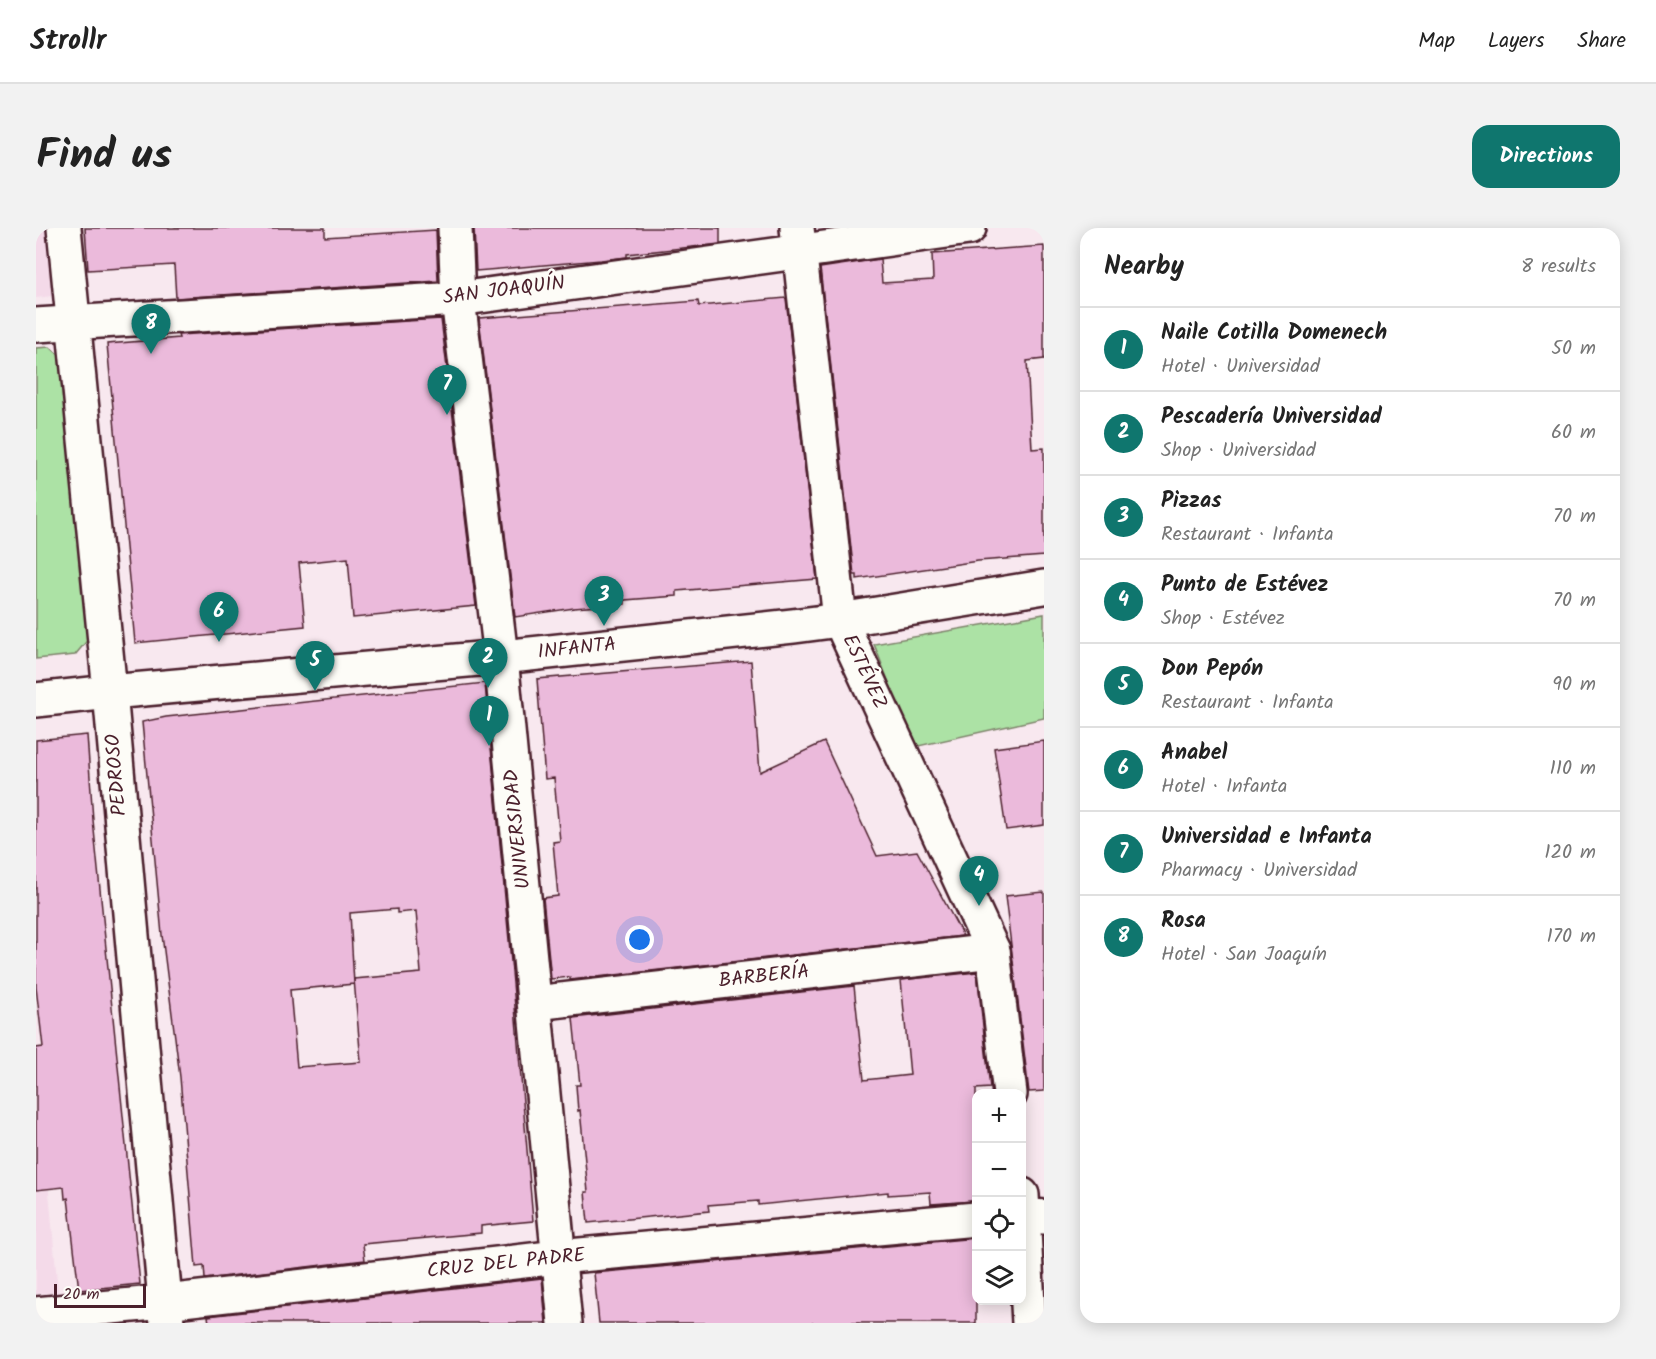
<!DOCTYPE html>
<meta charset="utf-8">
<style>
:root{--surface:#fff;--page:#f2f2f2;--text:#222;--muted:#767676;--line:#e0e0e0;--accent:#0f766e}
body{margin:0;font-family:Kalam,sans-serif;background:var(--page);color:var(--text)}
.controls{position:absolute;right:18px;bottom:18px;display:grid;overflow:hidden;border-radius:12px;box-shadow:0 3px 15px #0003}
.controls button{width:54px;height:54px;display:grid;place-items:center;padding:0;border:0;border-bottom:2px solid var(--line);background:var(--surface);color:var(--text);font:30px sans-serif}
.scale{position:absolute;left:18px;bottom:15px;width:92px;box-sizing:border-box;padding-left:6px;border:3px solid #4a1f2b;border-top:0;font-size:16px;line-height:21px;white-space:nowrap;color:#4a1f2b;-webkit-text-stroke:4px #fdfcf7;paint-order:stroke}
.you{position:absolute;left:604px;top:712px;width:21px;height:21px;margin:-15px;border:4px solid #fff;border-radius:50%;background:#1a73e8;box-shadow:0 0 0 9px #1a73e833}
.badge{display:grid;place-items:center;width:39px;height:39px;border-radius:50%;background:var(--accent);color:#fff;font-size:20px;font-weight:700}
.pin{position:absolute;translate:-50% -50px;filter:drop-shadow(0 2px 3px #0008)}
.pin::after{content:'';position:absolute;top:32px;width:21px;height:18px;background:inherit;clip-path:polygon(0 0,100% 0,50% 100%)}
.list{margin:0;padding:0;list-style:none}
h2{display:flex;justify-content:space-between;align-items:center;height:78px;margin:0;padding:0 24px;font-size:26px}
h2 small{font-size:20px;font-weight:400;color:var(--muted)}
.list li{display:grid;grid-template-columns:39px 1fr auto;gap:18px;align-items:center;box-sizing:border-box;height:84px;padding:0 24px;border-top:2px solid var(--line)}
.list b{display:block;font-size:22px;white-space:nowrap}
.list p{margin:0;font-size:20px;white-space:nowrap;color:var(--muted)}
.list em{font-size:20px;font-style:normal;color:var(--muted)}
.icon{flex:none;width:33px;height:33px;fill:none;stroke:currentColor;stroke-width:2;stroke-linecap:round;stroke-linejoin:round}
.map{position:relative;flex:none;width:1008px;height:1095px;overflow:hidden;border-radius:18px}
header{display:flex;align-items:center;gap:36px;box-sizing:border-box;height:84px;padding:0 30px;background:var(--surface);border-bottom:2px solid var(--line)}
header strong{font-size:28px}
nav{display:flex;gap:33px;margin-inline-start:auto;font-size:21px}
.intro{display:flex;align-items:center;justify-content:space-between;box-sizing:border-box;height:144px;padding:0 36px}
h1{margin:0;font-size:42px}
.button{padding:15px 27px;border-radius:18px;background:var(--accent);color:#fff;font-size:21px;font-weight:700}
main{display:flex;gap:36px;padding:0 36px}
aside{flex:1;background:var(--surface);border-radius:18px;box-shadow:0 3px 15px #0003}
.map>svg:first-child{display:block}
</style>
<header>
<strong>Strollr</strong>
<nav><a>Map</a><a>Layers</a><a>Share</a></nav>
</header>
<div class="intro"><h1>Find us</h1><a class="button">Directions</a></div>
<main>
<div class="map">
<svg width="1008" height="1095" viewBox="0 0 1008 1095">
<rect width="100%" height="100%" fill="#f8e8ef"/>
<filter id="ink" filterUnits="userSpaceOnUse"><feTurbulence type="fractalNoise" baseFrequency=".0167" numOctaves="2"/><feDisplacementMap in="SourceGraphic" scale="12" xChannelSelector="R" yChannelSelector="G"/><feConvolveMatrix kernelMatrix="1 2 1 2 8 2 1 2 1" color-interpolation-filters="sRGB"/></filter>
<g filter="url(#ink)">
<g fill="#f4dae9">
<path d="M 0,0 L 10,0 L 16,68 L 0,70 Z"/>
<path d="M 0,819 L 22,1064 L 0,1066 Z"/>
</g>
<g fill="#ace2a5" stroke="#7b8068" stroke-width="1.5">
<path d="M 14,119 L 24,128 L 55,408 L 39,427 L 0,431 L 0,120 Z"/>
<path d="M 1008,386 L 1008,490 L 878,519 L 838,416 Z"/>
</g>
<g fill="#ebbadb" stroke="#4a1f2b" stroke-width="1.5" fill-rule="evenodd">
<path d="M 49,0 L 289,0 L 289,9 L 400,2 L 402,53 L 140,70 L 138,37 L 52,42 Z"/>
<path d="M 438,0 L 684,0 L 684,16 L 591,26 L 591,29 L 565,32 L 440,43 Z"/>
<path d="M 1008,18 L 1008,131 L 991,133 L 996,221 L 1008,220 L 1008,328 L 942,333 L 821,351 L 821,347 L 818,347 L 784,40 L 844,31 L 846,55 L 897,52 L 896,26 Z"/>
<path d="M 750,70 L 781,351 L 641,363 L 641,368 L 589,372 L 589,376 L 538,380 L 479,389 L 443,90 L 662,73 L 663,78 Z"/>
<path d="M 405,91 L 440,378 L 317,390 L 312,330 L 263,335 L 269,398 L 99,415 L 71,116 L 143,110 L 142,107 Z"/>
<path d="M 715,433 L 724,544 L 788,514 L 841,628 L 881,623 L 927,708 L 534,752 L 534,749 L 515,751 L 507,670 L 522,668 L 517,614 L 524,613 L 518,550 L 509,551 L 501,451 Z"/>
<path d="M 449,455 L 477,755 L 497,993 L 445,998 L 445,1005 L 327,1016 L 329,1032 L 169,1051 L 168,1038 L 160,1039 L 144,849 L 126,707 L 106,494 L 130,489 ZM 361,681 L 361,685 L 380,683 L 385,745 L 318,751 L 325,834 L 261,839 L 254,762 L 318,756 L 314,685 Z"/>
<path d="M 51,507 L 57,592 L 104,1056 L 43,1062 L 32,970 L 29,971 L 28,959 L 0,962 L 0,820 L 7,819 L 0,759 L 0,512 Z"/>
<path d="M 1008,513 L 1008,597 L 970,602 L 958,520 Z"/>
<path d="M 1008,664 L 1008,863 L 993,864 L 969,668 Z"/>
<path d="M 941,744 L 954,860 L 940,861 L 940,973 L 895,976 L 894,964 L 852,967 L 852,964 L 722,977 L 722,973 L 672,977 L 673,983 L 552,995 L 549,964 L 552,964 L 544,882 L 542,883 L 540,857 L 544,857 L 537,790 L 818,758 L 828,852 L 874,847 L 865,752 Z"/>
<path d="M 940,1010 L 940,1095 L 563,1095 L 558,1045 Z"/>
<path d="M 506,1050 L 510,1095 L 173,1095 L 172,1088 Z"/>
</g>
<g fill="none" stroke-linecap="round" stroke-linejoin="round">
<defs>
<g id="street">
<path d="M 28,0 L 74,464 L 131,1095"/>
<path d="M 419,0 L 422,71 L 465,429 L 529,1095"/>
<path d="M 761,0 L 804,392 L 957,723 L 974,866"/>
<path d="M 0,97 L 422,71 L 933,0"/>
<path d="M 499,775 L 957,723"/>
<path d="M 986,967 L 993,1095"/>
</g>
<g id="secondary">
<path d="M 0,472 L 74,464 L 465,429 L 757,398 L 804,392 L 1008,359"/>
<path d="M 986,987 L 1008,989"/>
<path d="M 0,1086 L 129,1074 L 522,1029 L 940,991"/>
</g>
</defs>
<use href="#street" stroke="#4a1f2b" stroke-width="38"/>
<use href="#secondary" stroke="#4a1f2b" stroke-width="38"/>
<use href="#street" stroke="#fdfcf7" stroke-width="33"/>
<use href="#secondary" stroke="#fdfcf7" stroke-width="33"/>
</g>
</g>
<g text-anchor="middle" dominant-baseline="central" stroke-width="5" stroke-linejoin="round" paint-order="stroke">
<g font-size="20" fill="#4a1f2b" stroke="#fdfcf7">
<text transform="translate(468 63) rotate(-7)">SAN JOAQUÍN</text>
<text transform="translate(541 421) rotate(-6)">INFANTA</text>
<text transform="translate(828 444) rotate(65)">ESTÉVEZ</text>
<text transform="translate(81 547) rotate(-95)">PEDROSO</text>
<text transform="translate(482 601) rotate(-96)">UNIVERSIDAD</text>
<text transform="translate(728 749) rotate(-6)">BARBERÍA</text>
<text transform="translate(470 1036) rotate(-6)">CRUZ DEL PADRE</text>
</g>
</g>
</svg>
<div class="controls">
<button>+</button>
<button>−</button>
<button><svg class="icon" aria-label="locate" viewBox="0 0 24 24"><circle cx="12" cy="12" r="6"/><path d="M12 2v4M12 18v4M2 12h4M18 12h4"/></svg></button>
<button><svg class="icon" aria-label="layers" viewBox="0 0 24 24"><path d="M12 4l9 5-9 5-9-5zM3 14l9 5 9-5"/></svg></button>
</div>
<div class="scale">20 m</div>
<div class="you"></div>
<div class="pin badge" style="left:453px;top:518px">1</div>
<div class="pin badge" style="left:452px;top:460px">2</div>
<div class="pin badge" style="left:568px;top:398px">3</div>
<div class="pin badge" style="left:943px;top:678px">4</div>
<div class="pin badge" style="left:279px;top:463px">5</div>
<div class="pin badge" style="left:183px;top:414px">6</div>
<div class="pin badge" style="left:411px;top:187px">7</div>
<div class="pin badge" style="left:115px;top:126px">8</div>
</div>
<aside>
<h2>Nearby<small>8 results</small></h2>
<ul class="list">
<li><span class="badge">1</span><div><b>Naile Cotilla Domenech</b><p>Hotel · Universidad</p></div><em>50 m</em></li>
<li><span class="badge">2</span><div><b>Pescadería Universidad</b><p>Shop · Universidad</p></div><em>60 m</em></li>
<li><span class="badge">3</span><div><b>Pizzas</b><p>Restaurant · Infanta</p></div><em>70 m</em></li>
<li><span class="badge">4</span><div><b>Punto de Estévez</b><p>Shop · Estévez</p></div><em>70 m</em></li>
<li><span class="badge">5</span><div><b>Don Pepón</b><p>Restaurant · Infanta</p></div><em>90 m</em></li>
<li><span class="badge">6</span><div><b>Anabel</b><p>Hotel · Infanta</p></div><em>110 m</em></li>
<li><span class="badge">7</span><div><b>Universidad e Infanta</b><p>Pharmacy · Universidad</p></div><em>120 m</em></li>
<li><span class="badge">8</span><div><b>Rosa</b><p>Hotel · San Joaquín</p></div><em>170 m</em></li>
</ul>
</aside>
</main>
